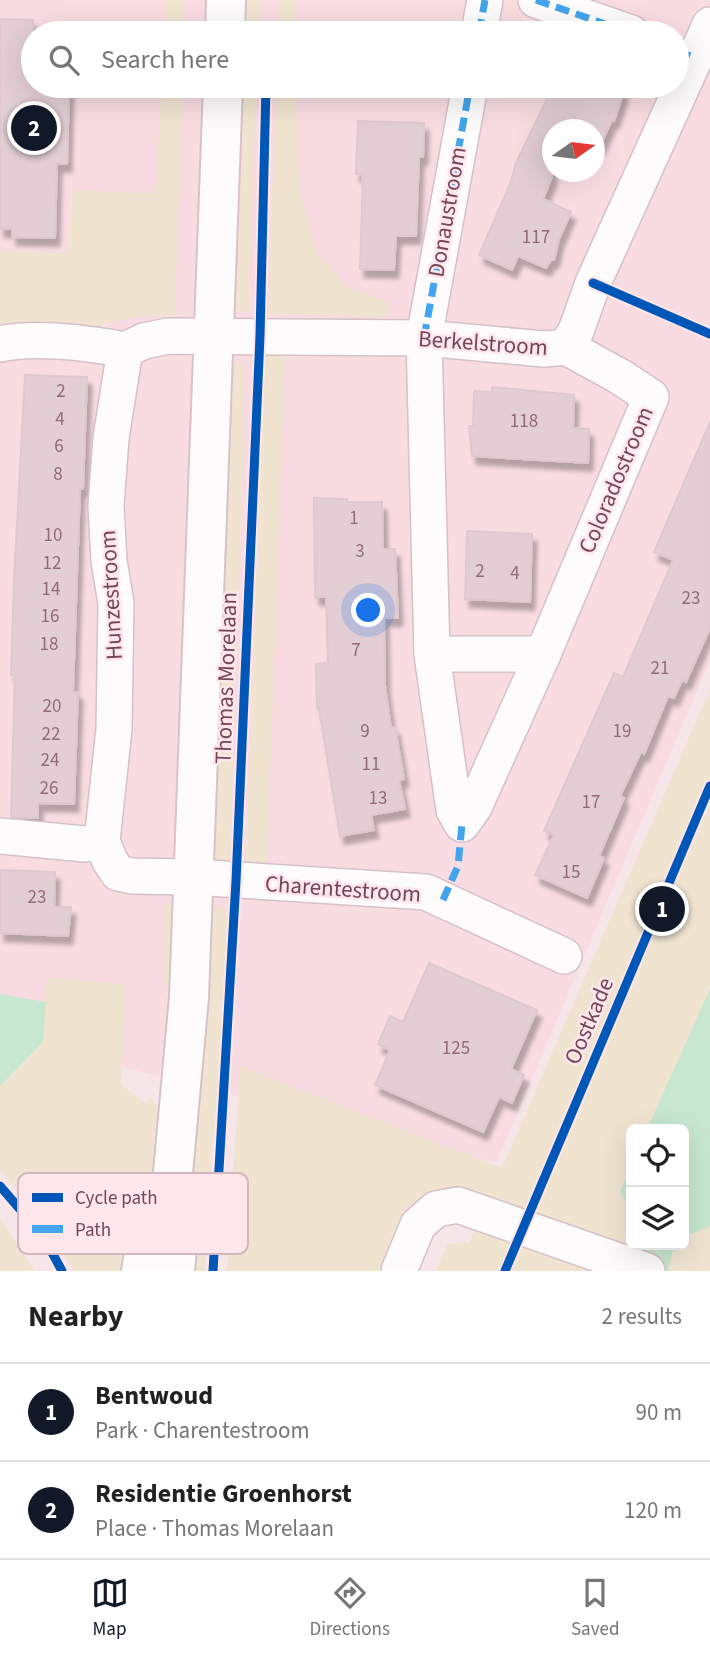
<!DOCTYPE html>
<meta charset="utf-8">
<style>
:root{--surface:#fff;--page:#f2f2f2;--text:#222;--muted:#767676;--line:#e0e0e0;--accent:#111827}
body{margin:0;font-family:"Source Sans 3",sans-serif;background:var(--page);color:var(--text)}
.controls{position:absolute;right:21px;bottom:21px;display:grid;overflow:hidden;border-radius:10px;box-shadow:0 7px 28px #0002}
.controls button{width:63px;height:63px;display:grid;place-items:center;padding:0;border:0;border-bottom:2px solid var(--line);background:var(--surface);color:var(--text);font:35px sans-serif}
.compass{position:absolute;left:542px;top:119px;width:63px;height:63px;border-radius:50%;background:var(--surface);box-shadow:0 7px 28px #0002;rotate:76deg}
.you{position:absolute;left:369px;top:611px;width:24px;height:24px;margin:-18px;border:5px solid #fff;border-radius:50%;background:#1a73e8;box-shadow:0 0 0 10px #1a73e833}
.badge{display:grid;place-items:center;width:46px;height:46px;border-radius:50%;background:var(--accent);color:#fff;font-size:23px;font-weight:700}
.pin{position:absolute;translate:-50% -50%;border:4px solid #fff;box-shadow:0 2px 7px #0006}
.list{margin:0;padding:0;list-style:none}
h2{display:flex;justify-content:space-between;align-items:center;height:91px;margin:0;padding:0 28px;font-size:30px}
h2 small{font-size:23px;font-weight:400;color:var(--muted)}
.list li{display:grid;grid-template-columns:46px 1fr auto;gap:21px;align-items:center;box-sizing:border-box;height:98px;padding:0 28px;border-top:2px solid var(--line)}
.list b{display:block;font-size:26px;white-space:nowrap}
.list p{margin:0;font-size:23px;white-space:nowrap;color:var(--muted)}
.list em{font-size:23px;font-style:normal;color:var(--muted)}
.icon{flex:none;width:38px;height:38px;fill:none;stroke:currentColor;stroke-width:2;stroke-linecap:round;stroke-linejoin:round}
.map{position:relative;flex:none;width:710px;height:1271px;overflow:hidden}
.search{position:absolute;background:var(--surface);box-shadow:0 7px 28px #0002;left:21px;right:21px;top:21px;height:77px;display:flex;align-items:center;gap:18px;box-sizing:border-box;padding:0 24px;border-radius:38px;color:var(--muted);font-size:26px}
.sheet{height:287px;background:var(--surface)}
nav{display:flex;justify-content:space-around;align-items:center;box-sizing:border-box;height:98px;border-top:2px solid var(--line);background:var(--surface);font-size:19px;color:var(--muted)}
nav a{display:grid;justify-items:center;gap:4px}
nav .on{color:var(--accent)}
.map>svg:first-child{display:block}
</style>
<div class="map">
<svg width="710" height="1271" viewBox="0 0 710 1271">
<defs>
<filter id="shadow"><feDropShadow dx="4.5" dy="8" stdDeviation="2" flood-color="#0004"/></filter>
</defs>
<rect width="100%" height="100%" fill="#f6e6e9"/>
<path fill="#f8dce2" fill-rule="evenodd" d="M 0,0 L 710,0 L 710,660 L 496,1163 L 10,1038 L 0,1044 ZM 33,33 L 677,33 L 677,86 L 33,86 ZM 552,130 L 594,130 L 594,172 L 552,172 Z"/>
<g fill="#f0e4d1" fill-rule="evenodd">
<path d="M 165,0 L 184,0 L 183,33 L 164,33 Z"/>
<path d="M 244,0 L 259,0 L 258,33 L 243,33 Z"/>
<path d="M 279,0 L 295,0 L 295,33 L 277,33 Z"/>
<path d="M 161,86 L 182,86 L 175,315 L 139,316 L 82,329 L 0,329 L 0,251 L 67,253 L 73,190 L 156,194 Z"/>
<path d="M 241,86 L 256,86 L 249,311 L 234,311 Z"/>
<path d="M 276,86 L 296,86 L 299,187 L 316,253 L 349,289 L 389,301 L 388,317 L 268,314 Z"/>
<path d="M 264,354 L 285,354 L 267,865 L 246,867 Z"/>
<path d="M 230,363 L 244,365 L 244,417 L 230,859 L 215,859 Z"/>
<path d="M 710,689 L 710,1271 L 436,1271 L 447,1245 L 463,1241 L 469,1243 L 489,1197 L 477,1191 L 443,1188 L 405,1208 L 379,1271 L 227,1271 L 240,1066 L 502,1168 ZM 631,1129 L 684,1129 L 684,1245 L 631,1245 Z"/>
<path d="M 178,902 L 177,976 L 163,990 L 165,903 Z"/>
<path d="M 211,908 L 229,909 L 225,1028 L 212,1148 L 205,1271 L 194,1271 L 192,1237 L 195,1137 L 206,1034 Z"/>
<path d="M 47,977 L 126,985 L 121,1085 L 147,1104 L 150,1095 L 164,1116 L 161,1141 L 133,1241 L 122,1271 L 74,1271 L 34,1209 L 0,1170 L 0,1086 L 43,1042 Z"/>
<path d="M 0,1218 L 35,1271 L 0,1271 Z"/>
</g>
<g fill="#c7e7d0">
<path d="M 710,989 L 710,1226 L 684,1237 L 684,1129 L 647,1129 Z"/>
<path d="M 0,994 L 46,1002 L 43,1042 L 0,1086 Z"/>
<path d="M 631,1166 L 631,1211 L 620,1192 Z"/>
<path d="M 646,1245 L 677,1245 L 672,1253 L 668,1271 L 642,1271 Z"/>
</g>
<g fill="#e3ced5" stroke="#dfc8d0" stroke-width="2" filter="url(#shadow)">
<path d="M 0,19 L 33,20 L 33,86 L 69,86 L 67,164 L 57,164 L 55,238 L 12,237 L 12,229 L 0,229 Z"/>
<path d="M 553,86 L 611,86 L 624,91 L 614,121 L 612,120 L 599,148 L 594,146 L 594,130 L 552,128 L 552,177 L 543,199 L 571,212 L 559,239 L 554,260 L 551,260 L 546,268 L 518,256 L 512,270 L 479,255 L 511,182 L 515,165 Z"/>
<path d="M 358,121 L 424,123 L 423,157 L 419,157 L 416,236 L 396,236 L 394,270 L 360,269 L 363,175 L 356,174 Z"/>
<path d="M 25,375 L 87,377 L 83,489 L 80,489 L 73,692 L 78,692 L 74,804 L 38,803 L 38,818 L 11,817 L 15,675 L 11,675 L 14,580 Z"/>
<path d="M 492,387 L 574,395 L 573,428 L 589,429 L 588,463 L 472,456 L 469,426 L 473,426 L 474,391 L 492,392 Z"/>
<path d="M 710,422 L 710,628 L 686,682 L 682,680 L 674,698 L 668,696 L 644,754 L 641,752 L 620,796 L 624,798 L 599,856 L 604,858 L 587,898 L 535,875 L 554,835 L 544,831 L 614,673 L 623,677 L 673,560 L 654,552 Z"/>
<path d="M 314,498 L 347,499 L 348,502 L 382,502 L 383,549 L 395,549 L 398,618 L 384,618 L 385,686 L 391,728 L 395,727 L 404,779 L 399,780 L 405,809 L 371,815 L 374,830 L 340,836 L 319,709 L 317,708 L 316,664 L 328,663 L 326,597 L 315,597 Z"/>
<path d="M 467,531 L 532,534 L 530,602 L 465,599 Z"/>
<path d="M 0,870 L 55,872 L 54,907 L 71,907 L 68,936 L 0,933 Z"/>
<path d="M 429,963 L 537,1010 L 511,1069 L 524,1075 L 512,1103 L 499,1097 L 483,1132 L 375,1085 L 390,1050 L 378,1044 L 390,1016 L 403,1022 Z"/>
</g>
<g fill="none" stroke-linecap="round" stroke-linejoin="round">
<defs>
<g id="street">
<path d="M 536,0 L 631,33"/>
<path d="M 479,33 L 485,0"/>
<path d="M 470,86 L 424,338 L 432,654 L 454,810 L 462,824 L 474,807 L 543,654 L 651,397 L 619,376 L 566,347"/>
<path d="M 0,344 C 34,336 90,343 125,350"/>
<path d="M 432,654 L 543,654"/>
<path d="M 0,836 L 85,844 L 102,841"/>
<path d="M 564,956 L 426,892 L 193,877 L 132,876 L 118,873 L 110,861 L 102,841 L 114,729 L 116,603 L 109,561 L 106,506 L 111,438 L 125,350 L 144,341 L 168,336 L 424,338 L 544,349 L 566,347 L 576,331 L 593,283 L 710,25"/>
<path d="M 399,1271 L 418,1225 L 436,1209 L 458,1205 L 647,1271"/>
</g>
<g id="secondary">
<path d="M 225,33 L 226,0"/>
<path d="M 141,1271 L 150,1217 L 172,1184"/>
<path d="M 175,1271 L 179,1222 L 172,1184 L 189,997 L 223,86"/>
</g>
</defs>
<use href="#street" stroke="#d5c1c8" stroke-width="38"/>
<use href="#secondary" stroke="#d7c3c9" stroke-width="42"/>
<use href="#street" stroke="#fefbfc" stroke-width="35"/>
<use href="#secondary" stroke="#fefbfc" stroke-width="38"/>
<g stroke="#42a4ed" stroke-width="7" stroke-dasharray="14 7" stroke-linecap="butt">
<path d="M 536,0 L 631,33"/>
<path d="M 479,33 L 485,0"/>
<path d="M 677,51 L 696,58"/>
<path d="M 424,338 L 470,86"/>
<path d="M 443,900 L 458,866 L 462,824"/>
</g>
<defs>
<g id="cycleway">
<path d="M 593,283 L 710,334"/>
<path d="M 0,1186 L 43,1236 L 62,1271"/>
<path d="M 213,1271 L 236,881 L 260,336 L 266,86"/>
<path d="M 505,1271 L 710,786"/>
</g>
</defs>
<use href="#cycleway" stroke="#ffe6eb" stroke-width="13"/>
<use href="#cycleway" stroke="#0057b8" stroke-width="9"/>
</g>
<g text-anchor="middle" dominant-baseline="central" stroke-width="5" stroke-linejoin="round" paint-order="stroke">
<g font-size="19" fill="#926a7b">
<text x="536" y="237">117</text>
<text x="61" y="391">2</text>
<text x="60" y="419">4</text>
<text x="524" y="421">118</text>
<text x="59" y="446">6</text>
<text x="58" y="474">8</text>
<text x="354" y="518">1</text>
<text x="53" y="535">10</text>
<text x="360" y="551">3</text>
<text x="52" y="563">12</text>
<text x="480" y="571">2</text>
<text x="515" y="573">4</text>
<text x="51" y="589">14</text>
<text x="691" y="598">23</text>
<text x="50" y="616">16</text>
<text x="49" y="644">18</text>
<text x="356" y="650">7</text>
<text x="660" y="668">21</text>
<text x="52" y="706">20</text>
<text x="365" y="731">9</text>
<text x="622" y="731">19</text>
<text x="51" y="734">22</text>
<text x="50" y="760">24</text>
<text x="371" y="764">11</text>
<text x="49" y="788">26</text>
<text x="378" y="798">13</text>
<text x="591" y="802">17</text>
<text x="571" y="872">15</text>
<text x="37" y="897">23</text>
<text x="456" y="1048">125</text>
</g>
<g font-size="23" fill="#74465a" stroke="#ffe6eb">
<text transform="translate(447 212) rotate(-80)">Donaustroom</text>
<text transform="translate(483 343) rotate(4)">Berkelstroom</text>
<text transform="translate(616 480) rotate(-67)">Coloradostroom</text>
<text transform="translate(111 595) rotate(-93)">Hunzestroom</text>
<text transform="translate(226 678) rotate(-88)">Thomas Morelaan</text>
<text transform="translate(343 889) rotate(4)">Charentestroom</text>
<text transform="translate(589 1021) rotate(-67)">Oostkade</text>
</g>
</g>
<rect x="18" y="1173" width="230" height="81" rx="10" fill="#ffe6eb" stroke="#d5b6c0" stroke-width="2"/>
<rect x="32" y="1193" width="31" height="9" fill="#0057b8"/>
<rect x="32" y="1225" width="31" height="8" fill="#42a4ed"/>
<g font-size="19" fill="#74465a">
<text x="75" y="1204">Cycle path</text>
<text x="75" y="1236">Path</text>
</g>
</svg>
<div class="controls">
<button><svg class="icon" aria-label="locate" viewBox="0 0 24 24"><circle cx="12" cy="12" r="6"/><path d="M12 2v4M12 18v4M2 12h4M18 12h4"/></svg></button>
<button><svg class="icon" aria-label="layers" viewBox="0 0 24 24"><path d="M12 4l9 5-9 5-9-5zM3 14l9 5 9-5"/></svg></button>
</div>
<svg class="compass" viewBox="-18 -18 36 36"><path d="M0-13l5 13h-10z" fill="#e53935"/><path d="M0 13l5-13h-10z" fill="#767676"/></svg>
<div class="you"></div>
<div class="pin badge" style="left:662px;top:909px">1</div>
<div class="pin badge" style="left:34px;top:128px">2</div>
<div class="search"><svg class="icon" aria-label="search" viewBox="0 0 24 24"><circle cx="10" cy="10" r="6"/><path d="M15 15l6 6"/></svg>Search here</div>
</div>
<section class="sheet">
<h2>Nearby<small>2 results</small></h2>
<ul class="list">
<li><span class="badge">1</span><div><b>Bentwoud</b><p>Park · Charentestroom</p></div><em>90 m</em></li>
<li><span class="badge">2</span><div><b>Residentie Groenhorst</b><p>Place · Thomas Morelaan</p></div><em>120 m</em></li>
</ul>
</section>
<nav>
<a class="on"><svg class="icon" aria-label="map" viewBox="0 0 24 24"><path d="M3 6l6-2 6 2 6-2v14l-6 2-6-2-6 2zM9 4v14M15 6v14"/></svg>Map</a>
<a><svg class="icon" aria-label="directions" viewBox="0 0 24 24"><path d="M12 3l9 9-9 9-9-9zM9 14v-3h6M13 9l2 2-2 2"/></svg>Directions</a>
<a><svg class="icon" aria-label="saved" viewBox="0 0 24 24"><path d="M7 4h10v16l-5-4-5 4z"/></svg>Saved</a>
</nav>
